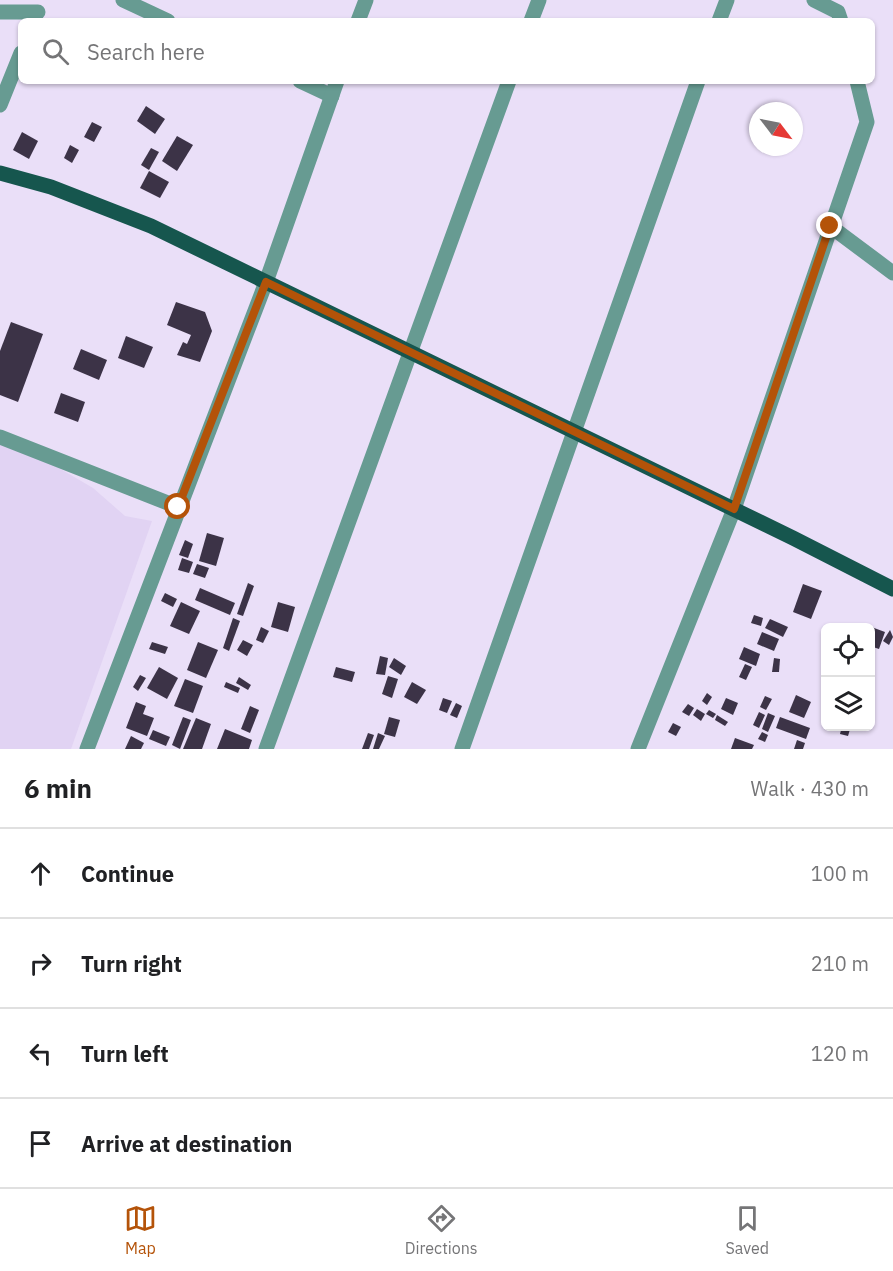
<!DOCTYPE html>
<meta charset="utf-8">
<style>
:root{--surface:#fff;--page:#f2f2f2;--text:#202124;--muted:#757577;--line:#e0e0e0;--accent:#b45309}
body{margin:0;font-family:"IBM Plex Sans",sans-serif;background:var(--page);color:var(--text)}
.controls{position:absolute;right:18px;bottom:18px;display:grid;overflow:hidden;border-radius:9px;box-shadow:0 2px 4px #0004}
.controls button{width:54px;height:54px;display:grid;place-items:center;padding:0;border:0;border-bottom:2px solid var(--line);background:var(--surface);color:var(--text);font:30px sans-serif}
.compass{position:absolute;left:749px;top:102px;width:54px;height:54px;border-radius:50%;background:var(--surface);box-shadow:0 2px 4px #0004;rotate:122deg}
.stop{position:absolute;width:18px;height:18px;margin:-14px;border:4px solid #b45309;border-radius:50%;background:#fff}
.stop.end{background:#b45309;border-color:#fff;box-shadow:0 2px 6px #0008}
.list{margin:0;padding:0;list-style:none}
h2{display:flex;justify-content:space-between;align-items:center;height:78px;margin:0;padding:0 24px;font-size:26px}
h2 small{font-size:20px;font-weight:400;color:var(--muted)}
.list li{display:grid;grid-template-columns:39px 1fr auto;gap:18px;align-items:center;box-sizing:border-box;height:90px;padding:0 24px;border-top:2px solid var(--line)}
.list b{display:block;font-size:22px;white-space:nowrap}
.list em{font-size:20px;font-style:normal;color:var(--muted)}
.icon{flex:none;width:33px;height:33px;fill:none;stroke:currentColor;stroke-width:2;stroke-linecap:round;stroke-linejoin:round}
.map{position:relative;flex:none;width:893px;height:749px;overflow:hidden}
.search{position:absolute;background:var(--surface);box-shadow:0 2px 4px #0004;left:18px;right:18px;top:18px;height:66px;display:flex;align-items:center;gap:15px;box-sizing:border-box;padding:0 21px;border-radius:9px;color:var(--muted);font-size:22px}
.sheet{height:438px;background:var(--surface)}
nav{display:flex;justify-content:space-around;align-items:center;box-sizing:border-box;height:84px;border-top:2px solid var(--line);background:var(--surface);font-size:16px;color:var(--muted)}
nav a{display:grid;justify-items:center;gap:3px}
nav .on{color:var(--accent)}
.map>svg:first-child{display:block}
</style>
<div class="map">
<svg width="893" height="749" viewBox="0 0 893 749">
<rect width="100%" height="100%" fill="#eadff8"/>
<path fill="#e1d3f3" d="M 0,444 L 52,464 L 93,488 L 125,516 L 152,521 L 71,749 L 0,749 Z"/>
<g fill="#3c3347">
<path d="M 146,106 L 165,119 L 155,134 L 137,121 Z"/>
<path d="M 92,122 L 102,127 L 94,142 L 84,137 Z"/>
<path d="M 22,132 L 38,141 L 29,159 L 13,150 Z"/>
<path d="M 177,136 L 193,145 L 177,171 L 162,161 Z"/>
<path d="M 70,145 L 79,150 L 72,163 L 64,158 Z"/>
<path d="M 151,148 L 159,152 L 149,170 L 141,165 Z"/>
<path d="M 149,171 L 169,182 L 160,198 L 140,188 Z"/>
<path d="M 176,302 L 205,312 L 212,331 L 200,362 L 177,355 L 183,342 L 187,344 L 191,335 L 167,325 Z"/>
<path d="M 11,322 L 43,334 L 18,402 L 0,395 L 0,351 Z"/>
<path d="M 126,336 L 153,347 L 144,368 L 118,358 Z"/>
<path d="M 81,349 L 107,360 L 99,380 L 73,369 Z"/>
<path d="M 61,393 L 85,402 L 78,422 L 54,413 Z"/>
<path d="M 207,533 L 224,538 L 216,566 L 199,561 Z"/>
<path d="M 185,540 L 193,544 L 188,558 L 179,555 Z"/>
<path d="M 182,558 L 193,562 L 189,573 L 178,570 Z"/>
<path d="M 197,564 L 209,568 L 205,578 L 193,574 Z"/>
<path d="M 248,583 L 254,586 L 243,616 L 237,614 Z"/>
<path d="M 803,584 L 822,591 L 811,619 L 793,612 Z"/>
<path d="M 200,588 L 235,603 L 230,615 L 195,600 Z"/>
<path d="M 165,593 L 177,599 L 173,607 L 161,601 Z"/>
<path d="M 181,602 L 200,611 L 189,634 L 170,626 Z"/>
<path d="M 278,602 L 295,607 L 288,632 L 271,627 Z"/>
<path d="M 754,615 L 763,618 L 761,626 L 751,623 Z"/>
<path d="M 233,618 L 240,621 L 229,651 L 223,648 Z"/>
<path d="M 770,619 L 788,627 L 783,637 L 765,628 Z"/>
<path d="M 866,625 L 885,632 L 879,649 L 870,646 L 870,628 L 865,628 Z"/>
<path d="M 261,627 L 269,631 L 263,643 L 256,640 Z"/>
<path d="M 890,630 L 893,637 L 889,645 L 883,641 Z"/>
<path d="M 762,632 L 779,639 L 774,651 L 757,644 Z"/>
<path d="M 243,640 L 253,645 L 247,656 L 237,650 Z"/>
<path d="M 152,642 L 168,647 L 165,654 L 149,649 Z"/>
<path d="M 198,642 L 218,650 L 206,678 L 187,670 Z"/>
<path d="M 744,647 L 760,654 L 756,666 L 739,659 Z"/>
<path d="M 380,656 L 388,658 L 385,675 L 376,674 Z"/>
<path d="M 394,658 L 406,666 L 401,675 L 389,667 Z"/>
<path d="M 774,658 L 780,659 L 779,672 L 772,672 Z"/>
<path d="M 745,664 L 752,667 L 746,680 L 739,677 Z"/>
<path d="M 159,667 L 178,678 L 167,699 L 147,688 Z"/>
<path d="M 336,667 L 355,672 L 352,682 L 333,677 Z"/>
<path d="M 140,675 L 146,678 L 138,691 L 133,687 Z"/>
<path d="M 388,676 L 398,679 L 392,698 L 382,694 Z"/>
<path d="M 239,677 L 251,685 L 248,690 L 236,683 Z"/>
<path d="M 185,679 L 203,686 L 193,713 L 174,706 Z"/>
<path d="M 226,682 L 240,688 L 238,693 L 224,687 Z"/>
<path d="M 412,682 L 426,690 L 417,704 L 404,697 Z"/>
<path d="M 707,693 L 712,697 L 707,705 L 702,701 Z"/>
<path d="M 796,695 L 811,702 L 804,718 L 789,712 Z"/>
<path d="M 765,696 L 772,699 L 766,710 L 760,707 Z"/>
<path d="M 443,698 L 452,701 L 447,713 L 439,710 Z"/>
<path d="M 726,698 L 738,703 L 733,715 L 721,709 Z"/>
<path d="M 136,702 L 146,706 L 143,714 L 154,718 L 147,736 L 126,728 Z"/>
<path d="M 456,703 L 462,706 L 457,718 L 450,715 Z"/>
<path d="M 688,704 L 694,708 L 689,716 L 682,712 Z"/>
<path d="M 250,706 L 259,710 L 250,733 L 241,729 Z"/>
<path d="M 697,709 L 705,714 L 701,721 L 693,715 Z"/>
<path d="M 709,710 L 716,714 L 713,718 L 706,714 Z"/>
<path d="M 759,712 L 765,715 L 759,728 L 753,725 Z"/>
<path d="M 768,713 L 775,716 L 768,732 L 762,729 Z"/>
<path d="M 717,715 L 728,722 L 725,726 L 715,720 Z"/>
<path d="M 183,717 L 191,720 L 180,749 L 172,745 Z"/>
<path d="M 389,717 L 400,720 L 395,737 L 384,734 Z"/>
<path d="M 780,717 L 810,728 L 806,739 L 776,728 Z"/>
<path d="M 196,718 L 211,724 L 202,749 L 183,749 Z"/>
<path d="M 673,723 L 681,727 L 676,736 L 668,732 Z"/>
<path d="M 842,726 L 851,726 L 848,736 L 840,734 Z"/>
<path d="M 225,729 L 252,740 L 249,749 L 217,749 Z"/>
<path d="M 153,730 L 170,737 L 166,746 L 149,739 Z"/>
<path d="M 762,732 L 768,735 L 765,742 L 758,739 Z"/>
<path d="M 368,733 L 374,735 L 369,749 L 362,749 Z"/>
<path d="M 378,733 L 385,736 L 379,749 L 373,749 Z"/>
<path d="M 131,736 L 144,743 L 141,749 L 125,749 Z"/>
<path d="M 735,738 L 754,745 L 752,749 L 731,749 Z"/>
<path d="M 797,740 L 805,743 L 803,749 L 794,749 Z"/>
</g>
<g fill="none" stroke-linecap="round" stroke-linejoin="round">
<g stroke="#679b92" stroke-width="15">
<path d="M 123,0 L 168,21"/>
<path d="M 814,0 L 838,12 L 841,21"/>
<path d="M 0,12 L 38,12"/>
<path d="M 358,21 L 366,0"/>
<path d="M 531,21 L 539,0"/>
<path d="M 719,21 L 727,0"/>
<path d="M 300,81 L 332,96"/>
<path d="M 0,105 L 21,53"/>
<path d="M 830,226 L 893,273"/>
<path d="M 0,437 L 178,507"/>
<path d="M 87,749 L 266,282 L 337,81"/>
<path d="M 266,749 L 509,81"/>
<path d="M 462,749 L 698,81"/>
<path d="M 638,749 L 734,509 L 867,122 L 857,81"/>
</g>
<path stroke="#16564e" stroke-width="15" d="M 0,173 L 51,187 L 151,226 L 793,538 L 893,589"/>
</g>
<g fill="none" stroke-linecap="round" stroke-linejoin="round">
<path stroke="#b45309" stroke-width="8" d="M 178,507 L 266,282 L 734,509 L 830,226"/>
</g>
</svg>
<div class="controls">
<button><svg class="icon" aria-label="locate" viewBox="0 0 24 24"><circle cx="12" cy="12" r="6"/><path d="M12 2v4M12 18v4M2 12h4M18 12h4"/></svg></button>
<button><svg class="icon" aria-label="layers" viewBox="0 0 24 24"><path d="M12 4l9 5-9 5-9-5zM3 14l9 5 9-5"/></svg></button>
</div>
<svg class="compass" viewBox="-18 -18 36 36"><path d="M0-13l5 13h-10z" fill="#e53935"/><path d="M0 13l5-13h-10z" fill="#757577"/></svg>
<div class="stop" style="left:178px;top:507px"></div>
<div class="stop end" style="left:830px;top:226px"></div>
<div class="search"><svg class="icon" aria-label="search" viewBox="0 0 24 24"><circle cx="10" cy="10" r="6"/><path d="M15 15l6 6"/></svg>Search here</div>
</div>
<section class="sheet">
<h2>6 min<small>Walk · 430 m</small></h2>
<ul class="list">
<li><svg class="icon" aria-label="ahead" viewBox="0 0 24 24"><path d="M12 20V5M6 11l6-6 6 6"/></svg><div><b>Continue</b></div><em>100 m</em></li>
<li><svg class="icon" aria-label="right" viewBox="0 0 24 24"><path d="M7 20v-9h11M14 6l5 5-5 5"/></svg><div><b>Turn right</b></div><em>210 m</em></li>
<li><svg class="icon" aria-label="left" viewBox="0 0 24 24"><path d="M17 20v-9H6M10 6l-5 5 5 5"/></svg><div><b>Turn left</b></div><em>120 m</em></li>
<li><svg class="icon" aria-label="arrive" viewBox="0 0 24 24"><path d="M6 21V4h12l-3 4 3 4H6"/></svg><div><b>Arrive at destination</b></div></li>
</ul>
</section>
<nav>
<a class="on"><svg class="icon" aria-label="map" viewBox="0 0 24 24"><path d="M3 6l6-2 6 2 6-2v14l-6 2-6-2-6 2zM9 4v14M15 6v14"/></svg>Map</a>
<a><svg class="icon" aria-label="directions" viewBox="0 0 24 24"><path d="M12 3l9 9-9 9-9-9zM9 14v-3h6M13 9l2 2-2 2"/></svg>Directions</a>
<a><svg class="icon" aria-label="saved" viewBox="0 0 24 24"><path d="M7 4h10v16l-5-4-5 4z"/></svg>Saved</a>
</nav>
